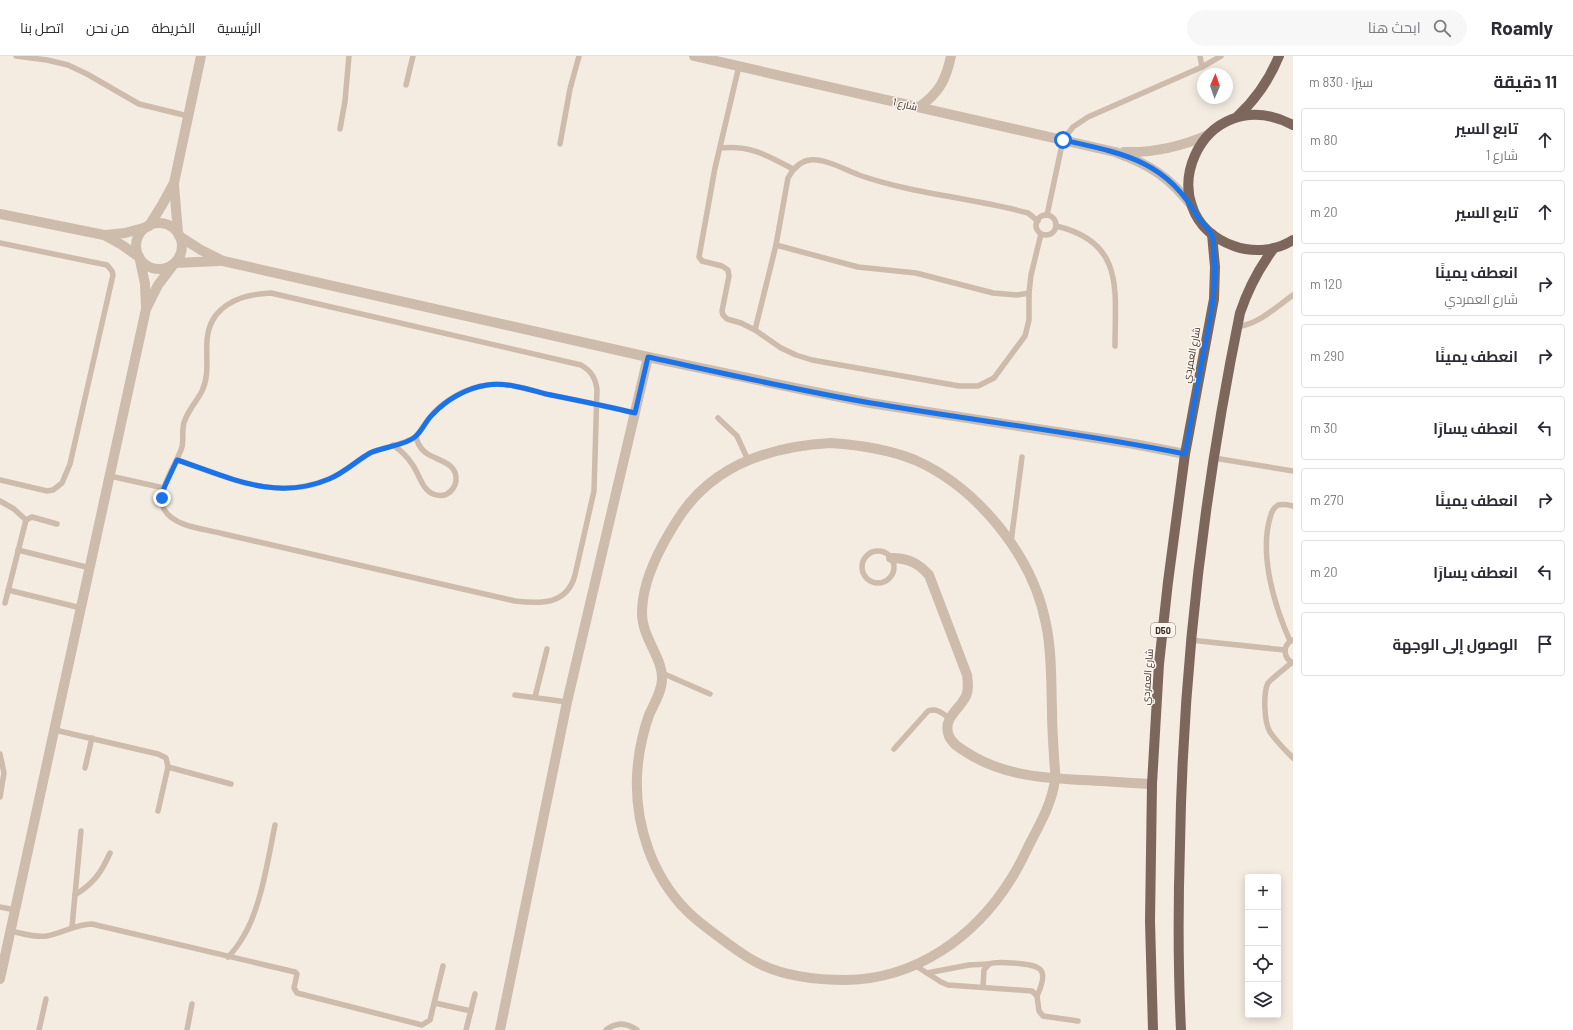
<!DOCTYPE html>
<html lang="ar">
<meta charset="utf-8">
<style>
:root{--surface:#fff;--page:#f7f7f7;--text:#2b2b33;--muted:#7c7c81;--line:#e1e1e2}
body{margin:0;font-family:Barlow,Cairo,sans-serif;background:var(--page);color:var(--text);direction:rtl}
.controls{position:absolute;right:12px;bottom:12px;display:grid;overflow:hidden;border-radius:4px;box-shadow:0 2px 10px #0003}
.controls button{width:36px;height:36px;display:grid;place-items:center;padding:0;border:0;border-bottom:1px solid var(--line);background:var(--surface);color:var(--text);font:20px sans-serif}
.compass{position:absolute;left:1197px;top:12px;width:36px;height:36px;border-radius:50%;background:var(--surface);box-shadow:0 2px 10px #0003;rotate:2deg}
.stop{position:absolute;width:12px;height:12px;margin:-9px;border:3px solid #1a73e8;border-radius:50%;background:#fff}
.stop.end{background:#1a73e8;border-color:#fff;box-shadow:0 1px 4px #0008}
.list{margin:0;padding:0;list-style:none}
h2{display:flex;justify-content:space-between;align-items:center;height:52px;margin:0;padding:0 16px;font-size:17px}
h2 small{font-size:13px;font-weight:400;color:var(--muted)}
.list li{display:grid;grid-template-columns:26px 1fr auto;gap:12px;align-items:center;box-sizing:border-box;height:64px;margin:0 8px 8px;padding:0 8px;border:1px solid var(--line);border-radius:4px}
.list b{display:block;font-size:15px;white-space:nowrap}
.list p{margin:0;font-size:13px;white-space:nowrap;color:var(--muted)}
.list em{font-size:13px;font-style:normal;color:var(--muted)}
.icon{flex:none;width:22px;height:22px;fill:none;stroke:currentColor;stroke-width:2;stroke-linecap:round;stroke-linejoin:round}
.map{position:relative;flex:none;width:1293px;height:974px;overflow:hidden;direction:ltr}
header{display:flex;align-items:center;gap:24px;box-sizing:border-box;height:56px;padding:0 20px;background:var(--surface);border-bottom:1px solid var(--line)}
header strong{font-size:19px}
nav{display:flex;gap:22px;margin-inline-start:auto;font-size:14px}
.search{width:280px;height:36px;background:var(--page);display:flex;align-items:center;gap:10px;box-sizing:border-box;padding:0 14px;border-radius:22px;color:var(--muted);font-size:15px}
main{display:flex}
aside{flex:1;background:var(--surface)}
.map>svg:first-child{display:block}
</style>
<header>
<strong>Roamly</strong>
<div class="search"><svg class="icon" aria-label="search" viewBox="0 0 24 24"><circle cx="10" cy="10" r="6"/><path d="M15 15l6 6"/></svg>ابحث هنا</div>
<nav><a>الرئيسية</a><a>الخريطة</a><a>من نحن</a><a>اتصل بنا</a></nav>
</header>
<main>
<aside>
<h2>11 دقيقة<small>سيرًا · 830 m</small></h2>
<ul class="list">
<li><svg class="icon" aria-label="ahead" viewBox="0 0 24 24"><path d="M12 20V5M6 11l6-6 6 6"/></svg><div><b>تابع السير</b><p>شارع 1</p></div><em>80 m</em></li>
<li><svg class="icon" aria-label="ahead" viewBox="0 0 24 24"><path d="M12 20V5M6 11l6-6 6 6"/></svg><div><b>تابع السير</b></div><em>20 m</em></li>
<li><svg class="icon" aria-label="right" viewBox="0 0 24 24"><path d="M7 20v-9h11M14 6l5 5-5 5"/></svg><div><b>انعطف يمينًا</b><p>شارع العمردي</p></div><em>120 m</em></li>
<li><svg class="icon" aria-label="right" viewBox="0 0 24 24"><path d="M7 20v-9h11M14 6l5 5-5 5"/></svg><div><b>انعطف يمينًا</b></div><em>290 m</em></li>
<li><svg class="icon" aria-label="left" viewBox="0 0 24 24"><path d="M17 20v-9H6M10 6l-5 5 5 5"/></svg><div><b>انعطف يسارًا</b></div><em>30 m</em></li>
<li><svg class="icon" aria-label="right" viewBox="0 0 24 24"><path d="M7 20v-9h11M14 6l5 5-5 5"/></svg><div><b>انعطف يمينًا</b></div><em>270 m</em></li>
<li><svg class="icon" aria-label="left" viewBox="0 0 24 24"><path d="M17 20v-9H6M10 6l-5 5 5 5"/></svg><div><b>انعطف يسارًا</b></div><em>20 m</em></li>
<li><svg class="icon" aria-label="arrive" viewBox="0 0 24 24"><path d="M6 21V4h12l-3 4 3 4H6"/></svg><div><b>الوصول إلى الوجهة</b></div></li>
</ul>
</aside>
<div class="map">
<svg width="1293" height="974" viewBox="0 0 1293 974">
<rect width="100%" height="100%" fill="#f4ebe1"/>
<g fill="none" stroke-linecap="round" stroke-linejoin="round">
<g stroke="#cdbbac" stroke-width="5.5">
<path d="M 16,0 L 47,4 L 68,9 L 87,18 L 139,48 L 188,60"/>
<path d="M 1200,0 L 1202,11"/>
<path d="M 739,10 L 715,112 L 699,201 L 702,205 L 722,210 L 728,214 L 729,220 L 722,255 L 723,259 L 727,263 L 741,267 L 755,274 L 781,292 L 796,299 L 812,304 L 959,330 L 978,330 L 994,322 L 1025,280 L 1029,264 L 1029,237 L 1031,219 L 1041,178"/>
<path d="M 406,29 L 413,0"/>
<path d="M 340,73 L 345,45 L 349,0"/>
<path d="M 560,88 L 570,33 L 579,0"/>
<path d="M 720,92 C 751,89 766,99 793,113"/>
<path d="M 1047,159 L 1063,84 L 1073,71 L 1088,61 L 1202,11 L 1221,0"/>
<circle cx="1046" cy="169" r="10"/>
<path d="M 1056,170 C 1125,186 1115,234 1115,290"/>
<path d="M 0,187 L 107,209 L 112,215 L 113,219 L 70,408 L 62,427 L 53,434 L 47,435 L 0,424"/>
<path d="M 776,189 L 858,211 L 916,217 L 993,237 L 1017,239 L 1029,237"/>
<path d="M 271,237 L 581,309 C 591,315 595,321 597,333 L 594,435 L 575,519 C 567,549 541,548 515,545 L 224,478 C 206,473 173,471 164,453 C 155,436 177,408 182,391 C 184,382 181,372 185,364 C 189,353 197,345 202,335 C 214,310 198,283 216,259 C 230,242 251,238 271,237 Z"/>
<path d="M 1237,271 C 1260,267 1275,252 1293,239"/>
<path d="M 755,274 L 776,189 L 788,122 C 793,113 800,105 810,104 C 824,102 846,114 859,119 C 913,138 973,142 1028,157 L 1038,165"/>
<path d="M 718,362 L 737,380 L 748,404"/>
<path d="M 393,389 C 400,394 407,400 412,408 C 419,417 422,434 433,438 C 438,440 443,440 447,438 C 452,435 455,431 456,425 C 458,405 435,405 425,396 C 420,392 417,387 416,380"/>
<path d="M 1214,402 L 1293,415"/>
<path d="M 177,404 C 229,421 275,446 329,423 C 344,417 356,405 370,397 C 383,391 405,389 415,381 C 421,376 425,367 430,361 C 443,345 465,332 487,329 C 506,326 527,333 546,338 C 576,344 606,350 635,357"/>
<path d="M 110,420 L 164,432"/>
<path d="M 0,445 L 14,453 L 26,464"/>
<path d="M 1011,486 L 1022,401"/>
<path d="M 18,494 L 90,512"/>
<circle cx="878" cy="511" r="16"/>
<path d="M 8,534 L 81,552"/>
<path d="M 5,547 L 26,464 L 32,461 L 57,468"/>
<path d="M 1190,584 L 1285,594"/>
<path d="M 1293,584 C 1282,589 1283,602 1293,607"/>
<path d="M 1290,585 C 1275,551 1259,500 1270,462 C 1271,457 1273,452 1278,449 C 1282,448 1289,449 1293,450"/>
<path d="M 1291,607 C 1288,610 1269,625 1268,627 C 1263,637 1264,666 1270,676 C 1276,685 1285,694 1293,702"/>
<path d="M 662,617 L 710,638"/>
<path d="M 515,639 L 567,646"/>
<path d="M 535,641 L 547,593"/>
<path d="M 55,674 L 158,698 L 166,702 L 168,711 L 158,755"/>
<path d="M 894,693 L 928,655 C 937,652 942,657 949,662"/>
<path d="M 0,698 L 4,717 L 0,741"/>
<path d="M 168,711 L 231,728"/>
<path d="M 85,712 L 92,682"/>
<path d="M 75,839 C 94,827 101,817 110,797"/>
<path d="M 0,851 L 15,854"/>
<path d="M 72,871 L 81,775"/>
<path d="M 10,875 C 22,877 35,882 47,880 C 63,877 76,868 92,868 L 295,916 L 297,918 L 294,932 L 297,937 L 422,969 L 430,964 L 443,910"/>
<path d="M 228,901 C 234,895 239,888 243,881 C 261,852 268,803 275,769"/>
<path d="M 916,910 L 941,926 L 948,929 L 1032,935 L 1037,940 L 1039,955 L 1043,960 L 1078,965"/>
<path d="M 927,917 L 969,909 L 989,908"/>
<path d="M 983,931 L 984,914 L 989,908 C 997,905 1006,907 1014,907 C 1041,909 1050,912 1037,940"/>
<path d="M 435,947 L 471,955"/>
<path d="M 39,974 L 46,943"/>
<path d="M 187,974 L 192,948"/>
<path d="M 466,974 L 475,938"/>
<path d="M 606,974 C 616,966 626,966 637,974"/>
</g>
<g stroke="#cdbbac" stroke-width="10">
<path d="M 919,51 C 939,37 946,24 951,0"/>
<path d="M 174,129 L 178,177"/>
<path d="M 0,158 L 104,179 L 122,189 L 139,201"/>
<circle cx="159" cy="190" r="23"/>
<path d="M 149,170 L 162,149 L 174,127 L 201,0"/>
<path d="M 106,179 L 125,177 L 147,171"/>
<path d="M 179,180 L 201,194 L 223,205 L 648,301 L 795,332 L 870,347 L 1134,388 L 1185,398"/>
<path d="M 140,204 L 145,228 L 146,251"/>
<path d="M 175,207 L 219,205"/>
<path d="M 831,387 C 860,389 888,393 915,404 C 978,432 1033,500 1046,568 C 1052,596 1051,626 1052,654 C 1052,669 1053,685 1054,700 C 1054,708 1056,716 1055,724 C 1052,747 1040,768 1029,789 C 1024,800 1018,812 1011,823 C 975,881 916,923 846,924 C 818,924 788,921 762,909 C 748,903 735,893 723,884 C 711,875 698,866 687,855 C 652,820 635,769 637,720 C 638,699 642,679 649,659 C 654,648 662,635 662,623 C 663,602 642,582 642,557 C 642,535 652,509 662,490 C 668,479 675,467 682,457 C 717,407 774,390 831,387 Z"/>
<path d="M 891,502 C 908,502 918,507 929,519 L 967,619 C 968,627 969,634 966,640 C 960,653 944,661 948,677 C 950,686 958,691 966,696 C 1001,719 1041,722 1082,724 C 1105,725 1129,727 1152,728"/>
<path d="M 0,923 L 146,253 L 158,229 L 174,208"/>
<path d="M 500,974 L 567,646 L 648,301"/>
</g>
<g stroke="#cdbbac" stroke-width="10">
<path d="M 694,0 L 1115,96 C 1151,109 1169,121 1193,151"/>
<path d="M 1124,96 C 1154,97 1180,91 1208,79"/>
</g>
<g stroke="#7d675c" stroke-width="10">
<path d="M 1237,61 C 1256,43 1269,25 1279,0"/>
<path d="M 1293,69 C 1200,21 1144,158 1234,190 C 1253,197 1276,195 1293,184"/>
<path d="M 1153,974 L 1150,865 L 1152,728 L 1159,608 L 1168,526 L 1185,398 L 1214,243 L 1215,211 L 1212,178"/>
<path d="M 1181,974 C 1178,912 1178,851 1180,789 C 1183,609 1204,433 1240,257 C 1248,233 1259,212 1274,192"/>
</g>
</g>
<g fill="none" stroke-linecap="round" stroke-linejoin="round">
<path stroke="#1a73e8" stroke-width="5" d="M 162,442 L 164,432 L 177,404 C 229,421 275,446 329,423 C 344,417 356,405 370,397 C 383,391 406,389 415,381 C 422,375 425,366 432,359 C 446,344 466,332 487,329 C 506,326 527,333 546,338 C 576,344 606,350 635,357 L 648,301 C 722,317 796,334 871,347 C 976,365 1081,377 1185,398 C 1191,365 1197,332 1203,299 C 1210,266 1217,234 1214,200 C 1214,194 1214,185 1212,179 C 1210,174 1201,166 1197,160 C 1166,104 1121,97 1063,84"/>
</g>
<g text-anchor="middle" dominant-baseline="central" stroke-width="3" stroke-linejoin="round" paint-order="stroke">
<rect fill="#fbf5ee" stroke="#756b66" stroke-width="1" x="1151" y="567" width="24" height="14" rx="3"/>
<g font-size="9" font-weight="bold" fill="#3b302b">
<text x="1163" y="574">D50</text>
</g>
<g font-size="10" fill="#3b302b" stroke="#fbf5ee">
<text transform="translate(905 48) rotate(13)">شارع 1</text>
<text transform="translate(1191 299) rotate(-79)">شارع العمردي</text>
<text transform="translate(1147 621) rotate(-86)">شارع العمردي</text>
</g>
</g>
</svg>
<div class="controls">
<button>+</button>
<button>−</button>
<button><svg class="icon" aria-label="locate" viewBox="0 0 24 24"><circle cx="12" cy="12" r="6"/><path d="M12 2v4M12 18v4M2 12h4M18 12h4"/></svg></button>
<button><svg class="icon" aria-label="layers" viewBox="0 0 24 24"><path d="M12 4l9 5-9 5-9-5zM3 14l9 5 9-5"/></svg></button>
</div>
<svg class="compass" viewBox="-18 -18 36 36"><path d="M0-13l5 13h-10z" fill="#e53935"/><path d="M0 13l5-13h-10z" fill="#7c7c81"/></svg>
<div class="stop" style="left:1063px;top:84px"></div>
<div class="stop end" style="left:162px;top:442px"></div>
</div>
</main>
